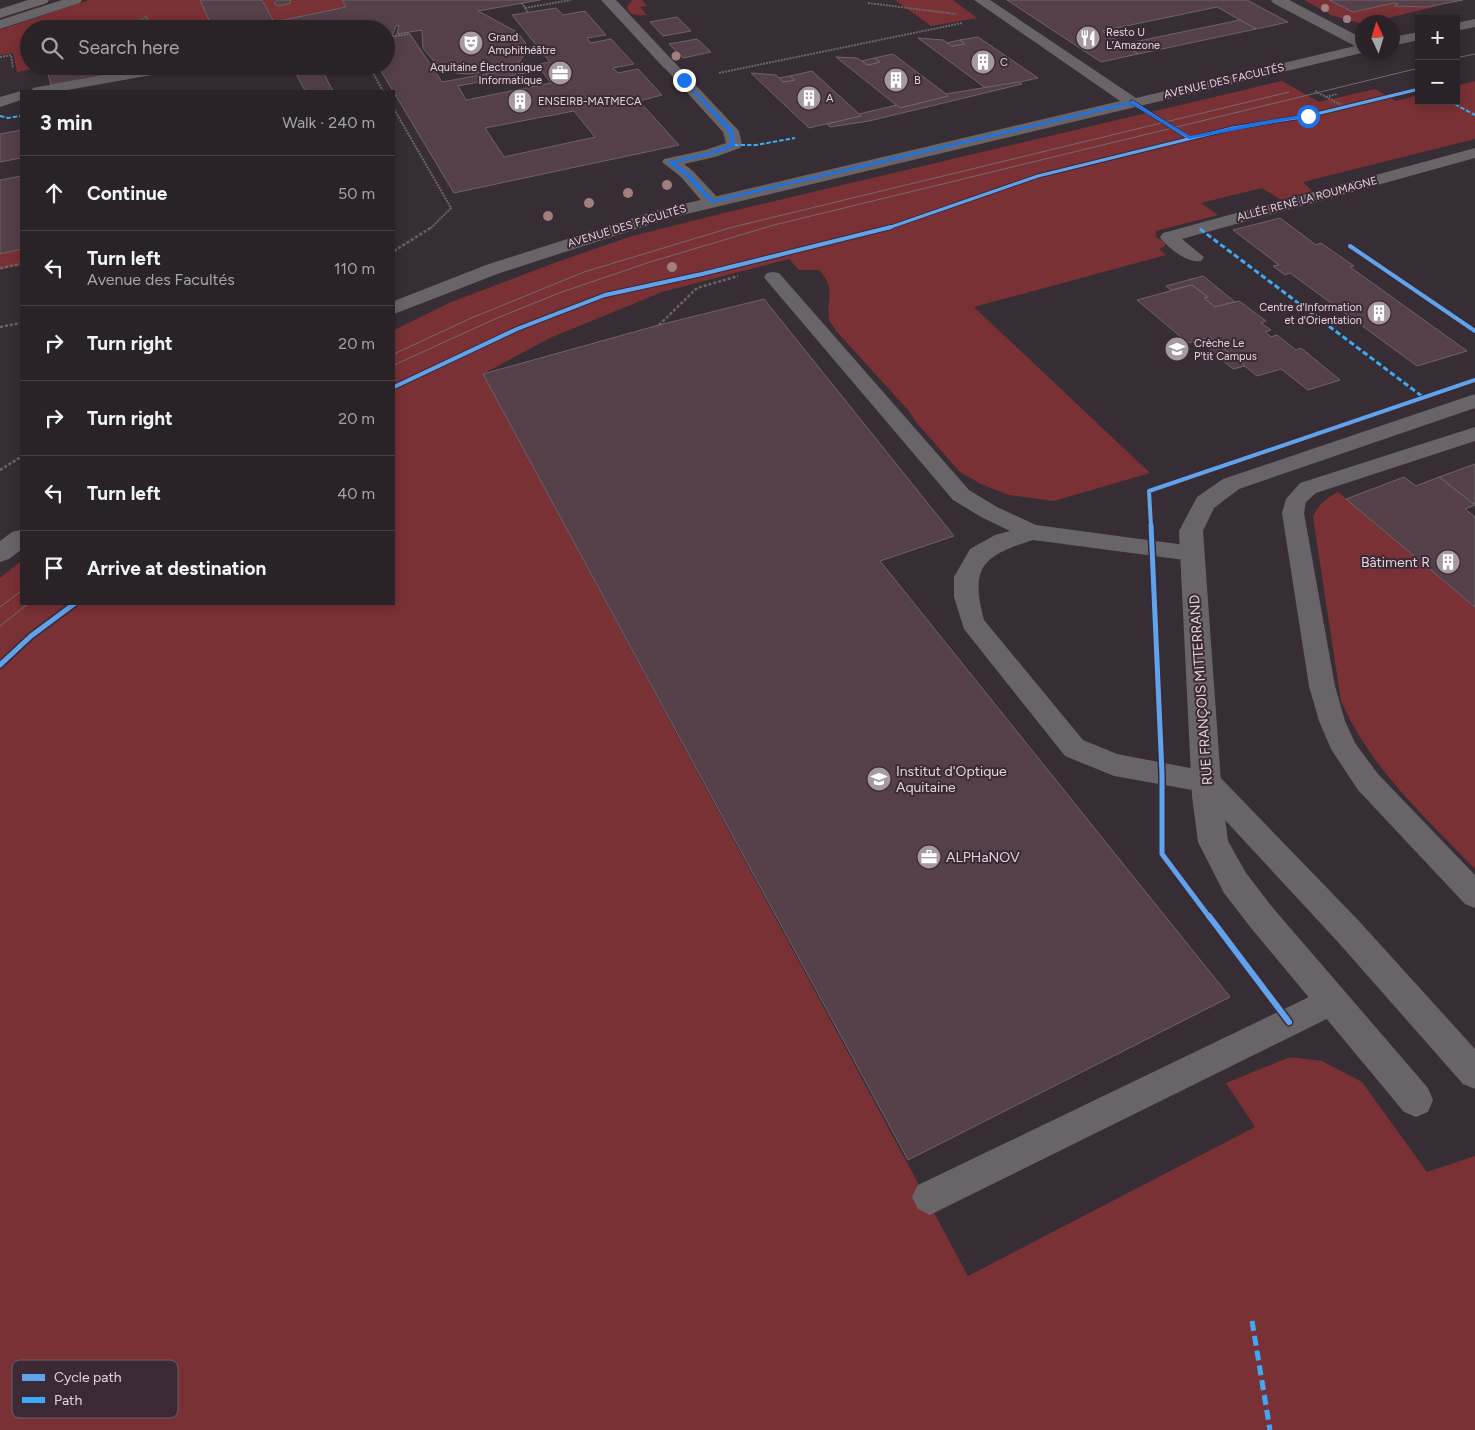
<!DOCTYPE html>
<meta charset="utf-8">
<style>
:root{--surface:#292227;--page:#312a2f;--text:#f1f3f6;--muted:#a5a4a7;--line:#453f44}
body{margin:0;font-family:Figtree,sans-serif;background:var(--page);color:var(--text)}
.controls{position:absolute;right:15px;top:15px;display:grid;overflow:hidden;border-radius:0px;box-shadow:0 2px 12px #0003}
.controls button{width:45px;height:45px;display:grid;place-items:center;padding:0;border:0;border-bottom:1px solid var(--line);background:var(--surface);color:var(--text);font:25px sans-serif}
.compass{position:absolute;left:1355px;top:15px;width:45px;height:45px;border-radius:50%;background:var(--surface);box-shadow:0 2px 12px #0003;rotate:356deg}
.stop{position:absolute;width:15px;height:15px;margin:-11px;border:4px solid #1a73e8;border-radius:50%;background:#fff}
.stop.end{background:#1a73e8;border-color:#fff;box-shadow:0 1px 5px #0008}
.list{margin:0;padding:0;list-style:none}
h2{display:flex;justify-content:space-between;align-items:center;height:65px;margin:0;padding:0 20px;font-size:21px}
h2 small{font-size:16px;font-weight:400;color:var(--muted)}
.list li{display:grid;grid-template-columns:32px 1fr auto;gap:15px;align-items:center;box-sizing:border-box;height:75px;padding:0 20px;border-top:1px solid var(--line)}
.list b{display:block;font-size:19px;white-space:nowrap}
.list p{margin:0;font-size:16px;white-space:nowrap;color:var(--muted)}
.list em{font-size:16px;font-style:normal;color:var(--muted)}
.icon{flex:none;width:28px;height:28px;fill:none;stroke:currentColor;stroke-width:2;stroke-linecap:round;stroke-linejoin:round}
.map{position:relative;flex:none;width:1475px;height:1430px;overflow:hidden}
.search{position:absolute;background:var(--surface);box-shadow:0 2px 12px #0003;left:20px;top:20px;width:375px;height:55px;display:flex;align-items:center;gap:12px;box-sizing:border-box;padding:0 18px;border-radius:28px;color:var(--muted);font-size:19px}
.panel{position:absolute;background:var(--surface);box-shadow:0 2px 12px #0003;left:20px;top:90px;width:375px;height:515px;border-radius:0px}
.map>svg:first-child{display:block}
</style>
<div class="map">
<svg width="1475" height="1430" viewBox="0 0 1475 1430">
<rect width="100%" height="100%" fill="#372d34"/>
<g fill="#7a3135">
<path d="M 89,0 L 200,0 L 213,29 L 151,29 L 146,16 L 130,29 L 29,29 L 29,66 L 48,66 L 17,72 L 13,53 L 0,55 L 0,30 Z"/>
<path d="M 262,0 L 342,0 L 346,7 L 274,22 Z"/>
<path d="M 633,0 L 642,0 L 647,6 L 640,7 L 647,15 C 638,16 628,16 627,6 Z"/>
<path d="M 895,0 L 953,0 L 977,18 L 931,26 Z"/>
<path d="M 1304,0 L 1329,0 L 1353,12 L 1394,3 L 1398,4 L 1395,6 L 1426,7 L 1443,5 L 1371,22 L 1362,22 L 1362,24 L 1331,15 Z"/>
<path d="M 1282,81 L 1319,102 L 1375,89 L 1396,101 L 1419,95 L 1419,101 L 1456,101 L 1456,86 L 1475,81 L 1475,139 L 1303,182 L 1312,191 L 1281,200 L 1262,188 L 1201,203 L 1218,215 L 1156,231 L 1156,237 L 1165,242 L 1165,246 L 1159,249 L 1166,255 L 974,307 L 1150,473 L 1054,501 L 1009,495 L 981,484 L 960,472 L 916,422 L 909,411 L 837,332 C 835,328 830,323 829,319 C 826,296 837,290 819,270 L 799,270 L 789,259 L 662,292 L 550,338 L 483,374 L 968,1276 L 1255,1127 L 1226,1083 L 1290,1057 L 1322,1061 L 1362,1082 L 1427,1172 L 1475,1156 L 1475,1430 L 0,1430 L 0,578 L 21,561 L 21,604 L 394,604 L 394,330 L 451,302 L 557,262 L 632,236 L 724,213 Z"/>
<path d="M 21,249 L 21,265 L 0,270 L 0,254 Z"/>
<path d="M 1338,492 L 1475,607 L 1475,869 C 1423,815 1372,770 1341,701 L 1313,517 C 1318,504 1326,499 1338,492 Z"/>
</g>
<g fill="#55404a" stroke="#6d6469" fill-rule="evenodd">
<path d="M 200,0 L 262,0 L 274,22 L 346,7 L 342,0 L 540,0 L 478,11 L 517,32 L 525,42 L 527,50 L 518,64 L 494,71 L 468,74 L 457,73 L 437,65 L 423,48 L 422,30 L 397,34 L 399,25 L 396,26 L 393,34 L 386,35 L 386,29 L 213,29 Z"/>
<path d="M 277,0 L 289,0 L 291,1 L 290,3 L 279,6 L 275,4 L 274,3 Z"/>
<path d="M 1007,0 L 1247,0 L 1288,22 L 1256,29 L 1217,7 L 1102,31 L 1138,54 L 1101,62 Z"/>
<path d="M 1329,0 L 1463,0 L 1426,7 L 1394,6 L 1398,4 L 1394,3 L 1353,12 Z"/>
<path d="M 556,8 L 563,15 L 585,11 L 606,35 L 587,38 L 590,43 L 611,39 L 634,64 L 613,68 L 618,73 L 638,69 L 662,95 L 639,101 L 679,145 L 454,193 L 378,66 L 386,66 L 386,38 L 410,34 L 442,82 L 550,62 L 512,15 ZM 541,70 L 551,83 L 466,100 L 458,86 ZM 574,111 L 595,137 L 504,157 L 485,128 Z"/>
<path d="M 146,16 L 151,29 L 130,29 L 134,25 Z"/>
<path d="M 677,17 L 691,31 L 663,36 L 650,22 Z"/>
<path d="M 1240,20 L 1256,29 L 1138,54 L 1124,44 Z"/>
<path d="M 978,37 L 1038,78 L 987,89 L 918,38 L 943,40 L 952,46 L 965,44 L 960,40 Z"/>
<path d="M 697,39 L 711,52 L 683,58 L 669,44 Z"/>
<path d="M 960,40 L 965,44 L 952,46 L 947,43 Z"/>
<path d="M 893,54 L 946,94 L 948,96 L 900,108 L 836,57 L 857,58 L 868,65 L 880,62 L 874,58 Z"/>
<path d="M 874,58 L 880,62 L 868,65 L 862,61 Z"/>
<path d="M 70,66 L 155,66 L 51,85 L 47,70 Z"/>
<path d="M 302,66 L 320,66 L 333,91 L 305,91 L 293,68 Z"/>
<path d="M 812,71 L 859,114 L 861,116 L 809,128 L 751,73 L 776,75 L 783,82 L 795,80 L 790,76 Z"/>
<path d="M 790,76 L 795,80 L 783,82 L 779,78 Z"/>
<path d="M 1018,82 L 1022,84 L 869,121 L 830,127 L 827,124 L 861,116 L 859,114 L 897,105 L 900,108 L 948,96 L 946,94 Z"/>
<path d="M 21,130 L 21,158 L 0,162 L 0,134 Z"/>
<path d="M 21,176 L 21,249 L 0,254 L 0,180 Z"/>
<path d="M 1280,218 L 1316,245 L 1321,243 L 1354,266 L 1350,267 L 1467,351 L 1417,366 L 1290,273 L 1285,275 L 1273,266 L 1279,265 L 1233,230 Z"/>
<path d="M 1203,276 L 1235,302 L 1215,307 L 1204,298 L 1208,297 L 1192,285 L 1171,290 L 1166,286 Z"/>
<path d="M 1192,285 L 1208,297 L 1204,298 L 1215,307 L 1239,301 L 1266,321 L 1261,323 L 1271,330 L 1265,332 L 1271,337 L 1277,335 L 1296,350 L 1301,348 L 1340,380 L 1308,390 L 1281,369 L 1257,376 L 1210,337 L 1188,343 L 1137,300 Z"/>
<path d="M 764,299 L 954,536 L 880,561 L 1230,997 L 908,1160 L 483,374 L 659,325 Z"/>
<path d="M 1210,337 L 1245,366 L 1233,369 L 1199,340 Z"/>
<path d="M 1475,464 L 1475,505 L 1439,477 Z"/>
<path d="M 1404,477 L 1416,486 L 1439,477 L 1475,505 L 1465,509 L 1475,517 L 1475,607 L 1346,499 Z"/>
</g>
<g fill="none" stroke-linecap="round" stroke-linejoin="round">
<g stroke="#6b656a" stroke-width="2" stroke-dasharray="2 1" stroke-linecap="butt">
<path d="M 522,3 L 525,8 L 571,0"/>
<path d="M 868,3 L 956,14"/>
<path d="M 525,8 L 528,13"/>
<path d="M 386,37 L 410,33"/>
<path d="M 0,57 L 11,55 L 13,68"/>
<path d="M 369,66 L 383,91"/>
<path d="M 719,73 L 962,23"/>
<path d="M 1315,91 L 1345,107"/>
<path d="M 1326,97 L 1337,94"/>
<path d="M 394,109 L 451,208 L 431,228"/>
</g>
<g stroke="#6b656a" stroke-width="2.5" stroke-dasharray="3 2" stroke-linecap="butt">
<path d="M 394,251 L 432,227"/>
<path d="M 0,268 L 21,264"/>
<path d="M 659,325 L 697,288 L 738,276"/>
<path d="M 0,327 L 21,323"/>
<path d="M 0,470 L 21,457"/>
</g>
<g fill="#696468" fill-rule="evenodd">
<path d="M 62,0 L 82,0 L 80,3 L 0,29 L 0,20 Z"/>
<path d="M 669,61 L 674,62 L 739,131 L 742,145 L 740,148 L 715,157 L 684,164 L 693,171 L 717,197 L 719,201 L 717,205 L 705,205 L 681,177 L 662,162 L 664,159 L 705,150 L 726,143 L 723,132 L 662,65 L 664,62 Z"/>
<path d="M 154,66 L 187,66 L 180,70 L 62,91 L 31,91 L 33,88 L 38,87 Z"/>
<path d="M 21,91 L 21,100 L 0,107 L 0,97 L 21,91 L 24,91 Z"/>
<path d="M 1475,148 L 1475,158 L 1182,239 L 1204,257 L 1201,261 C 1188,264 1168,248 1160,237 L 1163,233 Z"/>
<path d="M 773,272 L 779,273 L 969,490 L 997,507 L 1036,525 L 1200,547 L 1204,553 L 1200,559 L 1192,561 L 1033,540 C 982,556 970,567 984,620 L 1083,740 L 1117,754 L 1216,773 L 1359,921 L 1475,1049 L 1475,1089 L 1463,1084 L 1337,941 L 1198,791 L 1114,776 L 1065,756 L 964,629 L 954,597 L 954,577 L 970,549 L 995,535 L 1010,531 L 981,517 L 953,500 L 767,281 L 764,277 L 767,273 Z"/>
<path d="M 1475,427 L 1475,441 L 1316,493 L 1306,502 L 1304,513 L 1335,686 L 1345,721 L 1355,743 L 1378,774 L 1475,875 L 1475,908 L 1465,904 L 1358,790 L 1331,749 L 1319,721 L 1309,686 L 1282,513 L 1286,499 L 1300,483 Z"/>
<path d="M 1332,986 L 1343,991 L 1348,1001 L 1343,1011 L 942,1209 L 930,1215 L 918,1209 L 912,1197 L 918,1185 Z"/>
</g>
<g fill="#696468" fill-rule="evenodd">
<path d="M 601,0 L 616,0 L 674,62 L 677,65 L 674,68 L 664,68 Z"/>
<path d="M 974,0 L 990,0 L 1136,98 L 1355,46 L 1273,3 L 1271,0 L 1289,0 L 1362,38 L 1362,52 L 1366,52 L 670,218 L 500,273 L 394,314 L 394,301 L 486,265 L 658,210 L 1120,101 Z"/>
<path d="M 1475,19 L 1475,27 L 1456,31 L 1456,23 Z"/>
<path d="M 1419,32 L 1419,40 L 1392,46 L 1392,37 Z"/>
<path d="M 1475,394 L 1475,408 L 1239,489 L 1214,508 L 1203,531 L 1222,796 L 1228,841 L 1246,873 L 1273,908 L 1428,1088 L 1433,1100 L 1428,1112 L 1416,1117 L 1404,1112 L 1251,928 L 1224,893 L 1198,842 L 1192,796 L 1179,531 L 1197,497 L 1223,479 Z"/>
<path d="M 21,530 L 21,550 L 9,559 L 0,562 L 0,541 L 12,532 Z"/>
</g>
<path fill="#6c666b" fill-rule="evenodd" d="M 28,0 L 49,0 L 47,3 L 0,18 L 0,9 Z"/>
<g stroke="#726c70" stroke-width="1">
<path d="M 1456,58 L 1475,54"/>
<path d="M 394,354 L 469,319 L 584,272 L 733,227 L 1289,92"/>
<path d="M 394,365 L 495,319 L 559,293 L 650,262 L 774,225 L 1419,68"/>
<path d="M 0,607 L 21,591"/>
<path d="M 0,626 L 28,604"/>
</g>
<g stroke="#3fa9f5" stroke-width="2" stroke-dasharray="4.5 2" stroke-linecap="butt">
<path d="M 1449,101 L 1475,115"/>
<path d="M 0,116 L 8,118 L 21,116"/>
<path d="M 734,145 L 756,145 L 795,138"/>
</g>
<path stroke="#3fa9f5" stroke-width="3" stroke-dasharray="5.5 3" stroke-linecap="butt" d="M 1200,229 L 1423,397"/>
<path stroke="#3fa9f5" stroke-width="5" stroke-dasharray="10 5" stroke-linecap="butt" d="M 1252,1321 L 1270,1430"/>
<defs>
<g id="cycleway-far3">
<path d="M 1132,102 L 1189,138"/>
<path d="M 888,228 L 1038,176 L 1233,128 L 1308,116 L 1419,89"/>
</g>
<g id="cycleway-far2">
<path d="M 1350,246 L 1475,331"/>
<path d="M 394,387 L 517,329 L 605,295 L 702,274 L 891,227"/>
<path d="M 1151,526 L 1149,491 L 1475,380"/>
</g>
<g id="cycleway-far1">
<path d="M 1151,525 L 1162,774 L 1162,854 L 1210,918"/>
<path d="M 0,665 L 31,636 L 74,604"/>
</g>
<path id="cycleway" d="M 1209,916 L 1289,1022"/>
</defs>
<use href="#cycleway-far3" stroke="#3b2936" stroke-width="5"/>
<use href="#cycleway-far2" stroke="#3b2936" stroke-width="6"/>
<use href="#cycleway-far1" stroke="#3b2936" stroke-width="8"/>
<use href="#cycleway" stroke="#3b2936" stroke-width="9"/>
<use href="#cycleway-far3" stroke="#60a3ed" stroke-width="3"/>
<use href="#cycleway-far2" stroke="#60a3ed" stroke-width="4"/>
<use href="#cycleway-far1" stroke="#60a3ed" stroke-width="5"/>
<use href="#cycleway" stroke="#60a3ed" stroke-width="6"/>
</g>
<g fill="#a17e80">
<circle cx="1325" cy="8" r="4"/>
<circle cx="1347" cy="19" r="4"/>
<circle cx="676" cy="56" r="4.5"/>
<circle cx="667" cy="185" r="5"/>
<circle cx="628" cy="193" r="5"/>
<circle cx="589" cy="203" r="5"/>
<circle cx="548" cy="216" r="5"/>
<circle cx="672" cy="267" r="5"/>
</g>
<path fill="#1a73e8" d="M 682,80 L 685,80 L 733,130 L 735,146 L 711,155 L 674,163 L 689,173 L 713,200 L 1132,101 L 1190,136 L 1258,122 L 1308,114 L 1310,116 L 1189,139 L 1131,104 L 711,203 L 685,175 L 667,162 L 708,153 L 731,144 L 729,132 Z"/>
<defs>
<symbol id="restaurant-disc" viewBox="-11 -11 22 22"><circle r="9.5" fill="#a69aa2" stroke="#3b2936"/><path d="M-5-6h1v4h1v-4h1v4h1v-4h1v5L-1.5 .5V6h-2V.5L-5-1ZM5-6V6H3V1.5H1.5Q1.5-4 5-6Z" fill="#fff"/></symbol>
<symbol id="theatre-disc" viewBox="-11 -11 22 22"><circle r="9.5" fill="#a69aa2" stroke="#3b2936"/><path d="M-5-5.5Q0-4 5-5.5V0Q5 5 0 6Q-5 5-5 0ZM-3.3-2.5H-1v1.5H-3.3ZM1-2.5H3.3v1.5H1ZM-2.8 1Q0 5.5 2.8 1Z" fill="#fff"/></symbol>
<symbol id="building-disc" viewBox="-11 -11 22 22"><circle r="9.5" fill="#a69aa2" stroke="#3b2936"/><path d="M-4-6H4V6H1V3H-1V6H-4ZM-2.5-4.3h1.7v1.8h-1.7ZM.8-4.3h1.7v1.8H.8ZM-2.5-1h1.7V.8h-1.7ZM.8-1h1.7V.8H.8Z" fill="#fff"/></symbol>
<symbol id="office-disc" viewBox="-11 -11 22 22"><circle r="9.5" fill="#a69aa2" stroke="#3b2936"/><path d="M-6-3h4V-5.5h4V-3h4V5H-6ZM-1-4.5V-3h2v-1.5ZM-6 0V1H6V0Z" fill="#fff"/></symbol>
<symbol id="school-disc" viewBox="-11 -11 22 22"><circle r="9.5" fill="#a69aa2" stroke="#3b2936"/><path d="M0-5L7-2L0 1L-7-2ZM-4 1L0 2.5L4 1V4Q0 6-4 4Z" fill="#fff"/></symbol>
<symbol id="university-disc" viewBox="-11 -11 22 22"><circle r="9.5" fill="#a69aa2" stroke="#3b2936"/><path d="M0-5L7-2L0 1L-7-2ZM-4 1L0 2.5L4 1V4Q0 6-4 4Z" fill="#fff"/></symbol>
</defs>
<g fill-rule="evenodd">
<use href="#restaurant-disc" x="1074" y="24" width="28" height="28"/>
<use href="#theatre-disc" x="457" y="29" width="28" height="28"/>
<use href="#building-disc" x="969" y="48" width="28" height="28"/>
<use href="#office-disc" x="546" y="59" width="28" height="28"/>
<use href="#building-disc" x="882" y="66" width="28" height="28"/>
<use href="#building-disc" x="795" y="84" width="28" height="28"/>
<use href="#building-disc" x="506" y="87" width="28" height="28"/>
<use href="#building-disc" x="1365" y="299" width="28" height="28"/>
<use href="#school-disc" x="1163" y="335" width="28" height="28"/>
<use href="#building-disc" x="1434" y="548" width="28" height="28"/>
<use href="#university-disc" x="865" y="765" width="28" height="28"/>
<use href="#office-disc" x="915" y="843" width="28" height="28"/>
</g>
<g text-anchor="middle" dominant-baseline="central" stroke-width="4" stroke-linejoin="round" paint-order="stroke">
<g font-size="11" fill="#e1d5dd" stroke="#3b2936" text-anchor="start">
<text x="1106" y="32">Resto U<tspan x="1106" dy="13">L’Amazone</tspan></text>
<text x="488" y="37">Grand<tspan x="488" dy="13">Amphithéâtre</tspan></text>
<text x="1000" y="62">C</text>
<text x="542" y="67" text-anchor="end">Aquitaine Électronique<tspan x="542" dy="13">Informatique</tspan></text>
<text x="914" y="80">B</text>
<text x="826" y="98">A</text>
<text x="538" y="101">ENSEIRB-MATMECA</text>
<text x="1362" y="307" text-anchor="end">Centre d'Information<tspan x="1362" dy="13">et d'Orientation</tspan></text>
<text x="1194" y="343">Crèche Le<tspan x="1194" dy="13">P'tit Campus</tspan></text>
</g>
<g font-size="11" fill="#e1d5dd" stroke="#3b2936">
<text transform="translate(1224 81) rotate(-13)">AVENUE DES FACULTÉS</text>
<text transform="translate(1307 199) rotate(-15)">ALLÉE RENÉ LA ROUMAGNE</text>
<text transform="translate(627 226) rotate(-17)">AVENUE DES FACULTÉS</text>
</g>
<g font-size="14" fill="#e1d5dd" stroke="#3b2936" text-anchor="start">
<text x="1430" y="562" text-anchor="end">Bâtiment R</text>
<text x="896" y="771">Institut d'Optique<tspan x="896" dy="16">Aquitaine</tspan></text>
<text x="946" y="857">ALPHaNOV</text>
</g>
<g font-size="14" fill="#e1d5dd" stroke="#3b2936">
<text transform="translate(1201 690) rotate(-94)">RUE FRANÇOIS MITTERRAND</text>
</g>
</g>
<rect x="12" y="1360" width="166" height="58" rx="8" fill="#3b2936" stroke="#6d5d68" stroke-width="1"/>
<rect x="22" y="1374" width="23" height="7" fill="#60a3ed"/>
<rect x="22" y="1397" width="23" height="6" fill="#3fa9f5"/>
<g font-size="14" fill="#e1d5dd">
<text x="54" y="1382">Cycle path</text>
<text x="54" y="1405">Path</text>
</g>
</svg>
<div class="controls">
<button>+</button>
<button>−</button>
</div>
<svg class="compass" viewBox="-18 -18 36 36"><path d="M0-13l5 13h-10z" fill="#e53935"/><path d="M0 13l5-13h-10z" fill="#a5a4a7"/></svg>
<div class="stop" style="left:1308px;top:116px"></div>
<div class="stop end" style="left:684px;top:80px"></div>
<div class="search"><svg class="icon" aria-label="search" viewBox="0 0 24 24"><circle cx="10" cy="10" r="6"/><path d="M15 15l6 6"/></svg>Search here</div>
<section class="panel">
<h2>3 min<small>Walk · 240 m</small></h2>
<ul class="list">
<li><svg class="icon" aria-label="ahead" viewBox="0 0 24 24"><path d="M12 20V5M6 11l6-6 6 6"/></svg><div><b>Continue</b></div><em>50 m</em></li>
<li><svg class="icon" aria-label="left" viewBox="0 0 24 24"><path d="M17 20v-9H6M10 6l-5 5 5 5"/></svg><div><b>Turn left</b><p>Avenue des Facultés</p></div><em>110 m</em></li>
<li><svg class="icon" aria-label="right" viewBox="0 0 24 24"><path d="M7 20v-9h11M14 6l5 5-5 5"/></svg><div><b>Turn right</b></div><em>20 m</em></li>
<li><svg class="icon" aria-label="right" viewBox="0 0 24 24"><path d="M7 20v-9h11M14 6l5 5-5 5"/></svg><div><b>Turn right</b></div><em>20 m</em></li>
<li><svg class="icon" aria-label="left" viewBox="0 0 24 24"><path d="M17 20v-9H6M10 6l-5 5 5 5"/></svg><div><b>Turn left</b></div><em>40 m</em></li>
<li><svg class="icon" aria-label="arrive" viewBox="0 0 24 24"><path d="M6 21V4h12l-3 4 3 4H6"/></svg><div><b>Arrive at destination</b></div></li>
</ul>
</section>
</div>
